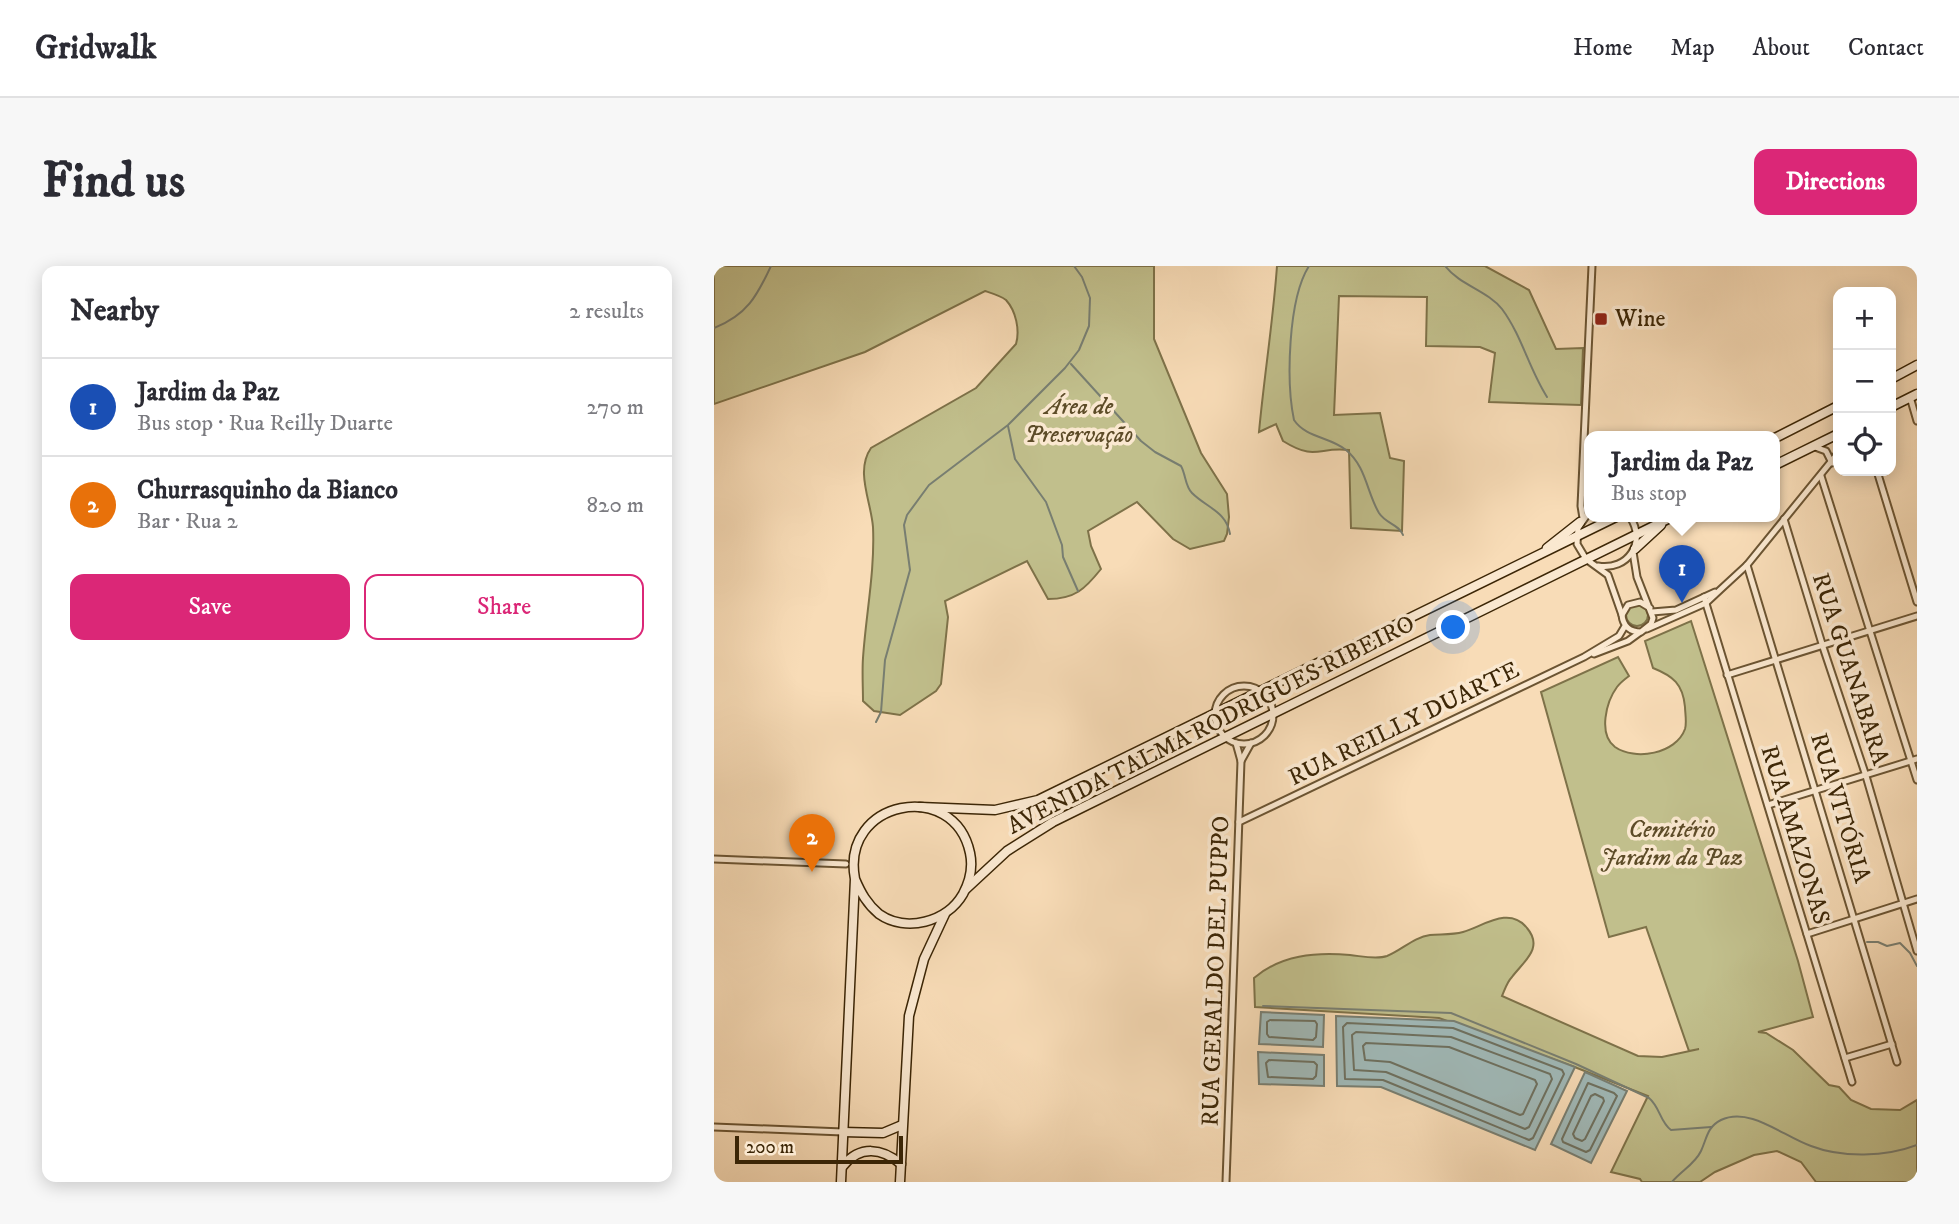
<!DOCTYPE html>
<meta charset="utf-8">
<style>
:root{--surface:#fff;--page:#f7f7f7;--text:#2b2b33;--muted:#7c7c81;--line:#e1e1e2;--accent:#db2777}
body{margin:0;font-family:"IM FELL DW Pica",serif;background:var(--page);color:var(--text)}
.controls{position:absolute;right:21px;top:21px;display:grid;overflow:hidden;border-radius:14px;box-shadow:0 4px 18px #0003}
.controls button{width:63px;height:63px;display:grid;place-items:center;padding:0;border:0;border-bottom:2px solid var(--line);background:var(--surface);color:var(--text);font:35px sans-serif}
.scale{position:absolute;left:21px;bottom:18px;width:168px;box-sizing:border-box;padding-left:7px;border:4px solid #3c2606;border-top:0;font-size:19px;line-height:24px;white-space:nowrap;color:#3c2606;-webkit-text-stroke:5px #fae8d0;paint-order:stroke}
.you{position:absolute;left:740px;top:362px;width:24px;height:24px;margin:-18px;border:5px solid #fff;border-radius:50%;background:#1a73e8;box-shadow:0 0 0 10px #1a73e833}
.badge{display:grid;place-items:center;width:46px;height:46px;border-radius:50%;background:var(--accent);color:#fff;font-size:23px;font-weight:700}
.pin{position:absolute;translate:-50% -58px;filter:drop-shadow(0 2px 4px #0008)}
.pin::after{content:'';position:absolute;top:37px;width:24px;height:21px;background:inherit;clip-path:polygon(0 0,100% 0,50% 100%)}
.popup{position:absolute;left:870px;top:165px;width:196px;height:91px;box-sizing:border-box;display:grid;place-content:center;border-radius:14px;background:var(--surface);filter:drop-shadow(0 2px 5px #0005);font-size:23px;white-space:nowrap;color:var(--muted)}
.popup b{font-size:26px;color:var(--text)}
.popup::after{content:'';position:absolute;left:50%;top:100%;margin-left:-14px;border:14px solid transparent;border-top-color:var(--surface)}
.list{margin:0;padding:0;list-style:none}
h2{display:flex;justify-content:space-between;align-items:center;height:91px;margin:0;padding:0 28px;font-size:30px}
h2 small{font-size:23px;font-weight:400;color:var(--muted)}
.list li{display:grid;grid-template-columns:46px 1fr auto;gap:21px;align-items:center;box-sizing:border-box;height:98px;padding:0 28px;border-top:2px solid var(--line)}
.list b{display:block;font-size:26px;white-space:nowrap}
.list p{margin:0;font-size:23px;white-space:nowrap;color:var(--muted)}
.list em{font-size:23px;font-style:normal;color:var(--muted)}
.actions{display:flex;gap:14px;padding:21px 28px}
.actions a{flex:1;padding:16px 0;border:2px solid var(--accent);border-radius:14px;text-align:center;font-size:24px;color:var(--accent)}
.actions .main{background:var(--accent);color:#fff}
.icon{flex:none;width:38px;height:38px;fill:none;stroke:currentColor;stroke-width:2;stroke-linecap:round;stroke-linejoin:round}
.map{position:relative;flex:none;width:1203px;height:916px;overflow:hidden;border-radius:14px}
header{display:flex;align-items:center;gap:42px;box-sizing:border-box;height:98px;padding:0 35px;background:var(--surface);border-bottom:2px solid var(--line)}
header strong{font-size:33px}
nav{display:flex;gap:38px;margin-inline-start:auto;font-size:24px}
.intro{display:flex;align-items:center;justify-content:space-between;box-sizing:border-box;height:168px;padding:0 42px}
h1{margin:0;font-size:49px}
.button{padding:18px 32px;border-radius:14px;background:var(--accent);color:#fff;font-size:24px;font-weight:700}
main{display:flex;gap:42px;padding:0 42px}
aside{flex:1;background:var(--surface);border-radius:14px;box-shadow:0 4px 18px #0003}
.map>svg:first-child{display:block}
</style>
<header>
<strong>Gridwalk</strong>
<nav><a>Home</a><a>Map</a><a>About</a><a>Contact</a></nav>
</header>
<div class="intro"><h1>Find us</h1><a class="button">Directions</a></div>
<main>
<aside>
<h2>Nearby<small>2 results</small></h2>
<ul class="list">
<li><span class="badge" style="background:#1a4fb4">1</span><div><b>Jardim da Paz</b><p>Bus stop · Rua Reilly Duarte</p></div><em>270 m</em></li>
<li><span class="badge" style="background:#e8710a">2</span><div><b>Churrasquinho da Bianco</b><p>Bar · Rua 2</p></div><em>820 m</em></li>
</ul>
<div class="actions"><a class="main">Save</a><a>Share</a></div>
</aside>
<div class="map">
<svg width="1203" height="916" viewBox="0 0 1203 916">
<rect width="100%" height="100%" fill="#f8dcb7"/>
<filter id="stains"><feTurbulence type="fractalNoise" baseFrequency=".00286" numOctaves="4"/><feColorMatrix values="0 0 0 0 .2 0 0 0 0 .09 0 0 0 0 .02 0 0 0 .5 -.17"/></filter>
<radialGradient id="worn" r=".72"><stop offset=".6" stop-color="#630" stop-opacity="0"/><stop offset="1" stop-color="#630" stop-opacity=".3"/></radialGradient>
<g fill="#c1bf8c" stroke="#7e7249" stroke-width="2">
<path d="M 0,0 L 440,0 L 440,73 L 487,187 L 513,228 L 515,251 L 513,268 L 510,275 L 476,283 L 459,273 L 423,236 L 374,265 L 377,280 L 387,303 C 371,323 361,333 334,333 L 313,295 L 231,335 L 234,351 L 227,418 L 222,425 L 186,449 L 160,445 L 149,435 C 149,421 148,406 149,392 C 152,348 161,305 159,261 C 157,235 141,205 157,182 L 262,122 L 302,78 C 306,64 302,45 292,34 C 287,30 277,27 271,25 L 151,86 L 0,138 Z"/>
<path d="M 563,0 L 771,0 L 815,24 L 842,83 L 869,82 L 867,139 L 775,136 L 781,87 L 766,81 L 712,80 L 713,31 L 625,30 L 620,149 L 666,147 L 676,192 L 690,195 L 688,265 L 637,262 L 635,184 C 604,180 603,196 569,175 L 562,158 L 545,166 C 550,111 559,56 563,0 Z"/>
<circle cx="923" cy="349" r="11"/>
<path d="M 977,355 L 1084,695 L 1099,751 L 1044,766 L 1052,767 L 1079,784 L 1115,819 L 1125,821 L 1137,834 L 1157,843 L 1186,844 L 1203,834 L 1203,916 L 1102,916 L 1087,896 L 1063,885 L 1040,889 L 1001,906 L 986,916 L 928,916 L 926,913 L 897,906 L 934,830 L 858,800 L 725,752 L 541,741 L 540,712 C 567,689 601,686 636,689 C 647,690 662,694 673,690 C 688,684 700,671 716,669 C 727,668 738,669 749,666 C 768,661 795,639 813,662 C 830,682 810,695 798,711 C 793,716 791,723 788,730 L 924,790 L 948,791 L 985,783 L 975,785 L 932,661 L 895,671 L 827,426 L 904,391 L 915,410 C 911,413 906,417 903,421 C 892,436 884,468 901,481 C 921,495 962,488 971,463 C 973,457 971,446 971,441 C 969,418 959,410 939,402 L 931,375 Z"/>
</g>
<g fill="#a0b9b8" stroke="#787e71" stroke-width="2">
<path d="M 547,746 L 610,749 L 609,781 L 545,778 Z"/>
<path d="M 622,750 L 740,755 L 861,801 L 821,884 L 667,821 L 623,820 Z"/>
<path d="M 544,786 L 610,789 L 610,820 L 545,818 Z"/>
<path d="M 871,806 L 913,825 L 877,897 L 837,878 Z"/>
</g>
<g fill="none" stroke-linecap="round" stroke-linejoin="round">
<g stroke="#6e705f" stroke-width="2">
<path d="M 556,754 L 601,755 L 603,758 L 602,771 L 599,774 L 555,771 L 553,768 L 553,756 Z"/>
<path d="M 633,757 L 739,762 L 848,804 L 850,808 L 819,872 L 815,874 L 669,814 L 631,813 L 629,761 Z"/>
<path d="M 642,766 L 737,771 L 836,808 L 838,813 L 815,861 L 811,863 L 672,806 L 640,804 L 638,769 Z"/>
<path d="M 652,777 L 735,781 L 821,814 L 823,818 L 809,848 L 806,849 L 676,796 L 651,794 L 649,780 Z"/>
<path d="M 555,794 L 600,796 L 603,799 L 602,810 L 599,813 L 554,811 L 552,797 Z"/>
<path d="M 874,817 L 900,827 L 903,830 L 876,884 L 872,886 L 849,876 L 848,873 Z"/>
<path d="M 881,828 L 889,832 L 890,835 L 871,873 L 868,875 L 861,872 L 859,868 L 877,830 Z"/>
</g>
<g stroke="#787e71" stroke-width="2">
<path d="M 595,0 C 574,33 572,116 580,154 C 592,172 617,171 632,184 C 652,200 653,227 665,247 C 672,258 685,258 689,269"/>
<path d="M 731,0 C 746,19 774,25 788,43 C 808,70 815,103 833,131"/>
<path d="M 0,62 C 33,49 43,30 57,0"/>
<path d="M 357,98 L 427,175 L 441,186 L 467,200 C 472,209 471,220 478,227 C 493,242 512,245 516,268"/>
<path d="M 294,160 L 301,193 L 332,236 L 348,279 L 349,291 L 364,325"/>
<path d="M 162,456 L 167,446 L 171,394 L 196,304 L 190,259 L 193,249 L 215,219 L 294,159 L 351,102 L 365,84 L 375,60 L 376,32 L 368,11 L 360,0"/>
<path d="M 1153,676 L 1164,676 L 1173,680 L 1186,677 L 1196,687 L 1203,700"/>
<path d="M 549,740 L 737,747 L 862,798 L 935,832 C 946,841 946,856 957,864 L 997,861"/>
<path d="M 958,916 C 967,905 981,898 987,885 C 993,872 993,861 1007,854 C 1036,840 1070,871 1097,880 C 1128,892 1172,891 1203,879"/>
</g>
<defs>
<g id="street">
<path d="M 1196,131 L 1203,155"/>
<path d="M 1101,181 L 1112,185 L 1118,197"/>
<path d="M 1163,205 L 1203,336"/>
<path d="M 871,206 L 875,223"/>
<path d="M 1107,210 L 1203,514"/>
<path d="M 875,246 L 864,262 L 863,278 L 872,293 L 894,309 L 908,349"/>
<path d="M 869,252 L 867,240 L 878,0"/>
<path d="M 1070,253 L 1109,381 L 1152,510 L 1203,685"/>
<path d="M 919,286 L 923,311 L 939,352 L 937,358 L 927,366 C 916,366 909,360 908,349 L 914,339 L 926,336 L 936,342"/>
<path d="M 1033,299 L 1183,796"/>
<path d="M 884,300 C 914,305 933,276 916,251"/>
<path d="M 990,331 L 1138,816"/>
<path d="M 938,346 L 962,344 L 1001,326"/>
<path d="M 933,363 L 992,337 L 1007,323 L 1033,299 L 1124,187"/>
<path d="M 880,388 L 914,375 L 925,367"/>
<path d="M 1013,409 L 1203,350"/>
<circle cx="530" cy="449" r="29"/>
<path d="M 527,495 L 537,477"/>
<path d="M 1054,539 L 1203,493"/>
<path d="M 525,556 L 870,391 L 905,370 L 911,360"/>
<path d="M 0,593 L 132,598"/>
<path d="M 1093,668 L 1203,633"/>
<path d="M 1131,792 L 1178,778"/>
<path d="M 0,861 L 129,866"/>
<path d="M 512,916 L 527,495 L 522,477"/>
</g>
<g id="secondary">
<path d="M 1177,113 L 1203,99"/>
<path d="M 1177,141 L 1203,128"/>
<path d="M 1061,172 L 1124,140"/>
<path d="M 1061,199 L 1124,168"/>
<path d="M 833,282 L 866,256"/>
<path d="M 921,283 L 947,259"/>
<path d="M 206,541 L 281,544 L 324,534 L 902,251"/>
<path d="M 252,623 L 293,585 L 339,556 L 958,251"/>
<path d="M 129,866 L 169,867 L 188,859"/>
<path d="M 129,900 C 146,879 168,882 187,898"/>
<path d="M 127,916 L 141,613 C 126,534 240,512 256,587 C 259,601 256,615 249,628 C 233,656 192,667 165,648 C 153,638 147,627 141,613"/>
<path d="M 186,916 L 195,750 L 210,693 L 231,648"/>
</g>
</defs>
<use href="#street" stroke="#6b5432" stroke-width="9"/>
<use href="#secondary" stroke="#3c2606" stroke-width="11"/>
<use href="#street" stroke="#fae8d0" stroke-width="5"/>
<use href="#secondary" stroke="#fae8d0" stroke-width="8"/>
</g>
<rect fill="#8f2418" stroke="#fae8d0" stroke-width="2.5" x="880" y="46" width="14" height="14" rx="3.5"/>
<g text-anchor="middle" dominant-baseline="central" stroke-width="7" stroke-linejoin="round" paint-order="stroke">
<g font-size="24" fill="#3c2606" stroke="#fae8d0" text-anchor="start">
<text x="901" y="53">Wine</text>
</g>
<g font-size="24" font-style="italic" fill="#5d4c28" stroke="#fae8d0">
<text x="365" y="141">Área de<tspan x="365" dy="28">Preservação</tspan></text>
<text x="958" y="564">Cemitério<tspan x="958" dy="28">Jardim da Paz</tspan></text>
</g>
<g font-size="24" fill="#3c2606" stroke="#fae8d0">
<text transform="translate(1136 403) rotate(72)">RUA GUANABARA</text>
<text transform="translate(690 458) rotate(-26)">RUA REILLY DUARTE</text>
<text transform="translate(497 459) rotate(-27)">AVENIDA TALMA RODRIGUES RIBEIRO</text>
<text transform="translate(1126 542) rotate(73)">RUA VITÓRIA</text>
<text transform="translate(1081 569) rotate(73)">RUA AMAZONAS</text>
<text transform="translate(502 705) rotate(-88)">RUA GERALDO DEL PUPPO</text>
</g>
</g>
<rect width="100%" height="100%" filter="url(#stains)"/>
<rect width="100%" height="100%" fill="url(#worn)"/>
</svg>
<div class="controls">
<button>+</button>
<button>−</button>
<button><svg class="icon" aria-label="locate" viewBox="0 0 24 24"><circle cx="12" cy="12" r="6"/><path d="M12 2v4M12 18v4M2 12h4M18 12h4"/></svg></button>
</div>
<div class="scale">200 m</div>
<div class="you"></div>
<div class="pin badge" style="left:968px;top:337px;background:#1a4fb4">1</div>
<div class="popup"><b>Jardim da Paz</b>Bus stop</div>
<div class="pin badge" style="left:98px;top:606px;background:#e8710a">2</div>
</div>
</main>
